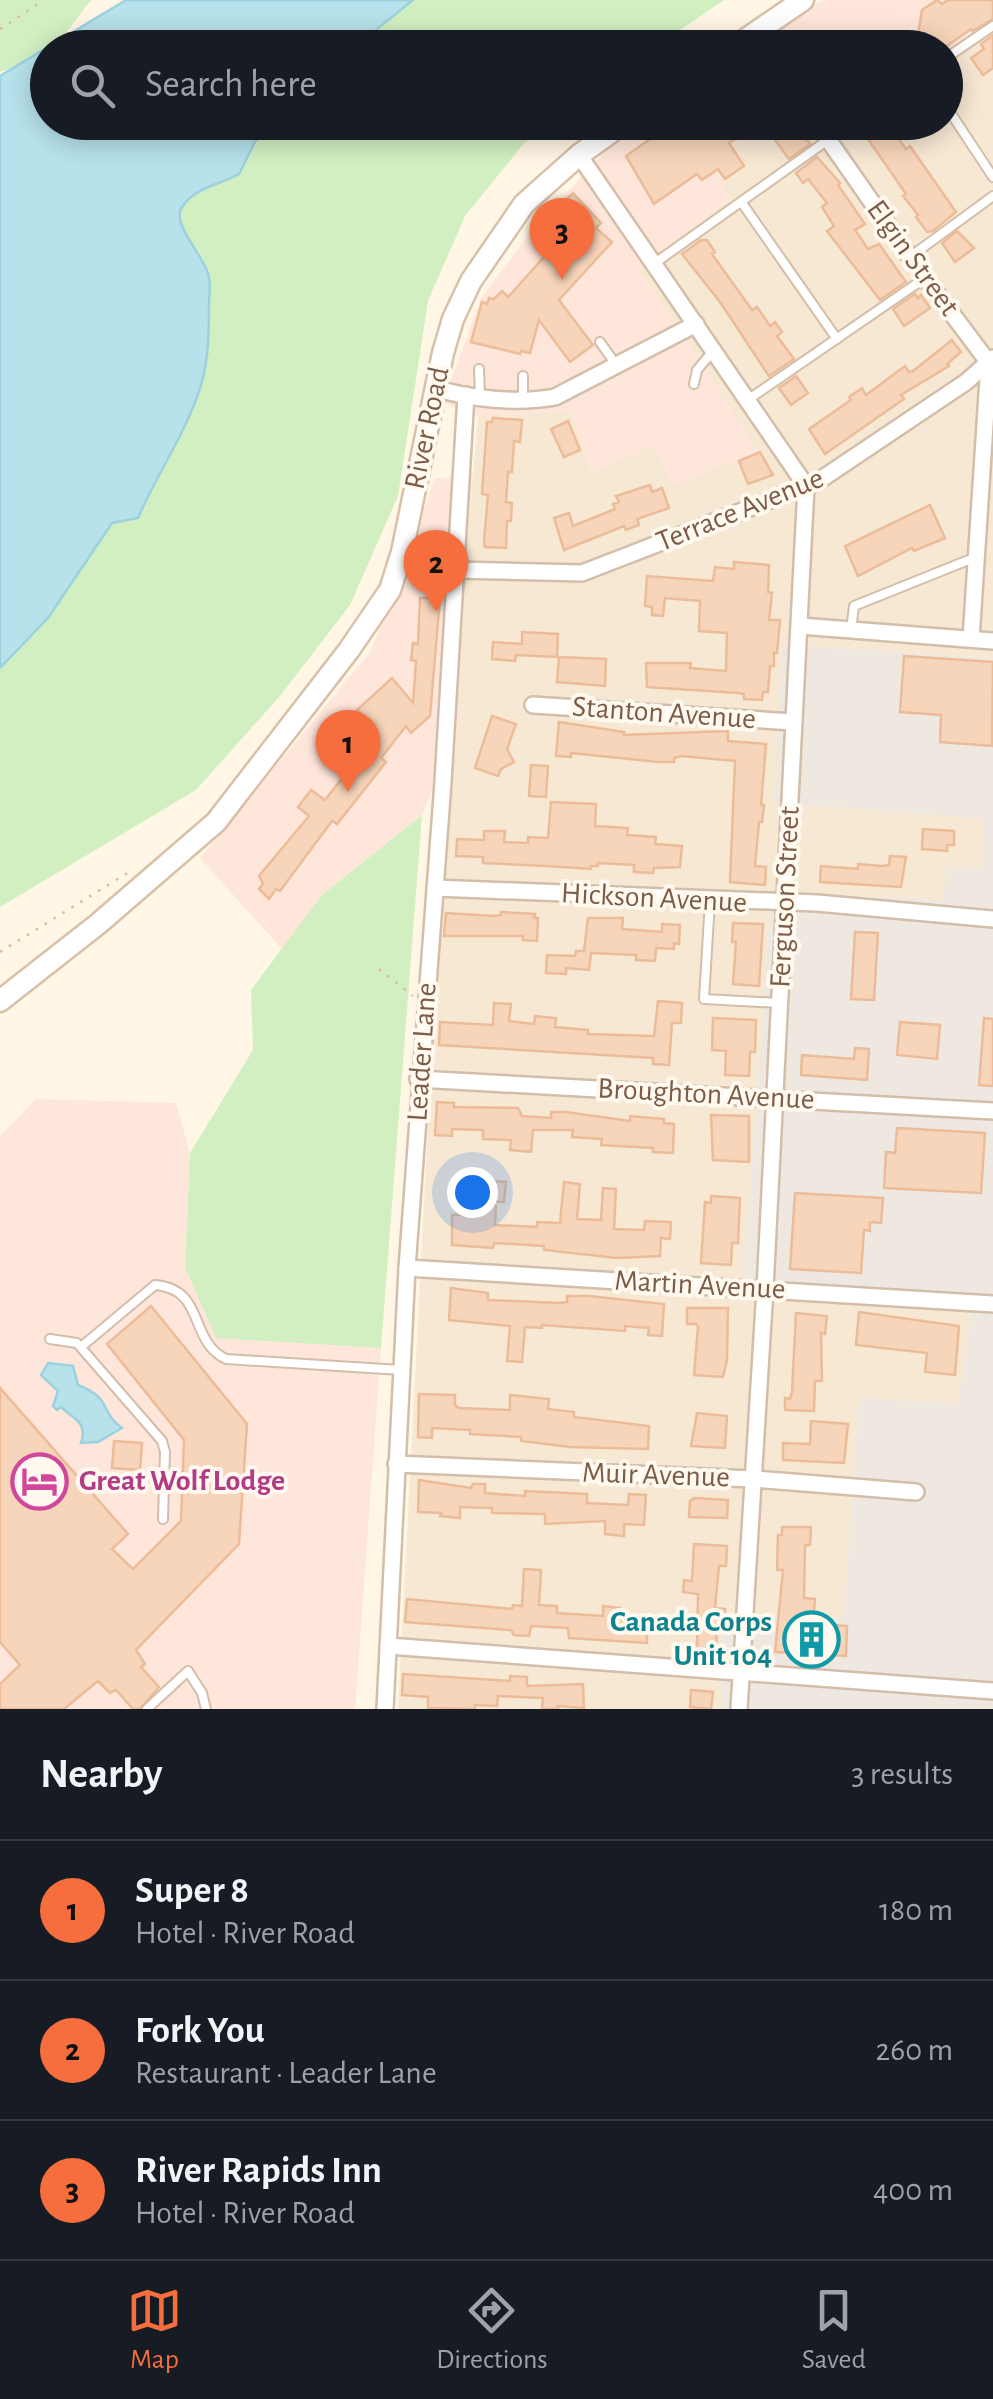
<!DOCTYPE html>
<meta charset="utf-8">
<style>
:root{--surface:#171b24;--page:#242831;--text:#f1f3f6;--muted:#9ea1a6;--line:#363941;--accent:#f66e3e}
body{margin:0;font-family:"Alegreya Sans",sans-serif;background:var(--page);color:var(--text)}
.you{position:absolute;left:472px;top:1192px;width:35px;height:35px;margin:-25px;border:8px solid #fff;border-radius:50%;background:#1a73e8;box-shadow:0 0 0 15px #1a73e833}
.badge{display:grid;place-items:center;width:65px;height:65px;border-radius:50%;background:var(--accent);color:#111;font-size:32px;font-weight:700}
.pin{position:absolute;translate:-50% -82px;filter:drop-shadow(0 2px 5px #0008)}
.pin::after{content:'';position:absolute;top:52px;width:35px;height:30px;background:inherit;clip-path:polygon(0 0,100% 0,50% 100%)}
.list{margin:0;padding:0;list-style:none}
h2{display:flex;justify-content:space-between;align-items:center;height:130px;margin:0;padding:0 40px;font-size:42px}
h2 small{font-size:32px;font-weight:400;color:var(--muted)}
.list li{display:grid;grid-template-columns:65px 1fr auto;gap:30px;align-items:center;box-sizing:border-box;height:140px;padding:0 40px;border-top:2px solid var(--line)}
.list b{display:block;font-size:38px;white-space:nowrap}
.list p{margin:0;font-size:32px;white-space:nowrap;color:var(--muted)}
.list em{font-size:32px;font-style:normal;color:var(--muted)}
.icon{flex:none;width:55px;height:55px;fill:none;stroke:currentColor;stroke-width:2;stroke-linecap:round;stroke-linejoin:round}
.map{position:relative;flex:none;width:993px;height:1709px;overflow:hidden}
.search{position:absolute;background:var(--surface);box-shadow:0 5px 25px #0003;left:30px;right:30px;top:30px;height:110px;display:flex;align-items:center;gap:25px;box-sizing:border-box;padding:0 35px;border-radius:55px;color:var(--muted);font-size:38px}
.sheet{height:550px;background:var(--surface)}
nav{display:flex;justify-content:space-around;align-items:center;box-sizing:border-box;height:140px;border-top:2px solid var(--line);background:var(--surface);font-size:28px;color:var(--muted)}
nav a{display:grid;justify-items:center;gap:5px}
nav .on{color:var(--accent)}
.map>svg:first-child{display:block}
</style>
<div class="map">
<svg width="993" height="1709" viewBox="0 0 993 1709">
<rect width="100%" height="100%" fill="#fff6e6"/>
<path fill="#f7e8d3" d="M 993,27 L 993,658 L 782,645 L 775,802 L 984,818 L 981,868 L 944,900 L 771,893 L 743,1296 L 971,1311 L 959,1404 L 859,1398 L 844,1618 L 725,1616 L 721,1709 L 398,1709 L 443,833 L 478,416 L 571,411 L 653,447 L 758,452 L 637,267 L 730,199 L 708,167 L 770,123 L 809,123 L 826,144 L 857,123 L 946,122 L 946,60 Z"/>
<g fill="#ffe6da">
<path d="M 823,0 L 993,0 L 993,27 L 946,60 L 946,48 L 752,48 Z"/>
<path d="M 646,123 L 770,123 L 708,167 L 731,198 L 638,267 L 759,452 L 673,486 L 653,447 L 591,472 L 570,411 L 478,416 L 443,403 L 481,298 L 538,223 L 608,149 Z"/>
<path d="M 473,474 L 450,748 L 422,815 L 321,896 L 282,949 L 200,858 L 371,651 L 435,479 Z"/>
<path d="M 36,1099 L 176,1103 L 190,1153 L 185,1268 L 216,1337 L 381,1348 L 355,1709 L 0,1709 L 0,1136 Z"/>
</g>
<path fill="#efe8e0" d="M 782,645 L 993,658 L 993,1709 L 721,1709 L 725,1616 L 844,1618 L 859,1398 L 958,1404 L 971,1312 L 743,1296 L 771,892 L 944,900 L 946,866 L 981,868 L 984,819 L 774,802 Z"/>
<g fill="#d2efc2">
<path d="M 0,0 L 91,0 L 55,47 L 48,48 L 46,58 L 0,72 Z"/>
<path d="M 413,0 L 724,0 L 655,47 L 355,48 Z"/>
<path d="M 273,123 L 552,123 L 525,142 L 465,216 L 428,301 L 398,496 L 350,605 L 280,696 L 196,790 L 0,907 L 0,668 L 48,618 L 112,523 L 138,517 C 157,473 188,431 201,385 C 209,356 209,322 209,293 C 210,279 208,268 201,256 C 194,243 172,225 181,209 C 193,188 218,188 232,177 C 251,162 254,138 273,123 Z"/>
<path d="M 422,815 L 381,1348 L 216,1338 L 185,1268 L 190,1153 L 253,1050 L 251,990 L 321,896 Z"/>
</g>
<g fill="#b7e2eb" stroke="#9cd1de" stroke-width="2.5">
<path d="M 126,0 L 413,0 L 355,47 L 48,48 L 48,122 L 273,123 L 255,142 L 239,174 C 220,185 193,187 181,209 C 173,224 202,255 207,271 C 211,280 210,291 209,301 C 209,328 209,359 201,385 C 187,432 157,473 138,518 L 112,523 L 48,618 L 0,668 L 0,76 Z"/>
<path d="M 48,1363 L 73,1366 L 78,1385 C 113,1399 99,1411 122,1428 L 98,1442 L 81,1443 C 88,1421 73,1419 61,1407 L 57,1410 L 53,1406 L 58,1391 L 41,1375 Z"/>
</g>
<g fill="#f7d5ba" stroke="#ecbc99" stroke-width="2.5">
<path d="M 937,0 L 942,4 L 948,0 L 993,0 L 993,19 L 972,31 L 971,29 L 944,48 L 916,48 L 922,10 Z"/>
<path d="M 993,35 L 993,68 L 983,75 L 971,58 L 984,49 L 981,44 Z"/>
<path d="M 674,122 L 760,122 L 729,143 L 744,166 L 725,179 L 718,169 L 702,180 L 697,174 L 654,204 L 626,156 Z"/>
<path d="M 762,122 L 794,122 L 810,144 L 789,159 Z"/>
<path d="M 870,122 L 887,122 L 906,149 L 910,146 L 956,212 L 933,231 L 927,232 L 916,217 L 918,215 L 903,196 L 906,194 L 861,129 Z"/>
<path d="M 817,157 L 840,183 L 838,185 L 865,224 L 855,230 L 868,249 L 879,244 L 906,282 L 880,300 L 827,231 L 834,226 L 822,207 L 827,203 L 808,179 L 803,183 L 796,173 Z"/>
<path d="M 573,193 L 601,223 L 596,228 L 612,242 L 559,300 L 593,345 L 570,362 L 539,320 L 530,353 L 521,351 L 520,354 L 471,342 L 482,302 L 487,304 L 489,298 L 494,299 L 502,291 L 508,297 L 572,226 L 565,220 L 570,213 L 563,203 Z"/>
<path d="M 957,231 L 974,248 L 955,262 L 942,243 Z"/>
<path d="M 701,240 L 707,240 L 715,252 L 712,254 L 752,310 L 757,307 L 770,326 L 775,322 L 782,332 L 777,336 L 794,359 L 769,376 L 720,302 L 682,254 Z"/>
<path d="M 915,294 L 918,298 L 921,295 L 930,308 L 904,326 L 893,309 Z"/>
<path d="M 952,340 L 961,352 L 947,364 L 949,366 L 901,395 L 904,399 L 825,454 L 809,429 L 851,400 L 849,397 L 862,388 L 866,395 L 905,366 L 909,372 L 913,371 Z"/>
<path d="M 796,376 L 808,393 L 791,405 L 779,388 Z"/>
<path d="M 493,418 L 522,420 L 520,442 L 514,441 L 512,472 L 508,472 L 506,502 L 512,503 L 511,521 L 507,521 L 506,548 L 485,547 L 484,541 L 488,495 L 482,494 L 487,422 L 492,422 Z"/>
<path d="M 568,421 L 580,450 L 564,457 L 551,429 Z"/>
<path d="M 760,452 L 773,475 L 748,484 L 739,461 Z"/>
<path d="M 650,485 L 652,492 L 662,488 L 669,508 L 637,519 L 639,525 L 626,530 L 624,526 L 564,550 L 554,518 L 569,513 L 573,526 L 615,509 L 613,504 L 619,502 L 616,496 Z"/>
<path d="M 930,505 L 945,538 L 914,551 L 912,548 L 858,576 L 845,546 Z"/>
<path d="M 734,562 L 769,565 L 768,592 L 772,593 L 769,620 L 780,620 L 777,653 L 774,653 L 774,666 L 770,666 L 768,692 L 763,692 L 762,700 L 744,699 L 744,694 L 738,693 L 647,687 L 646,663 L 691,663 L 690,668 L 726,671 L 727,633 L 699,631 L 700,601 L 665,598 L 663,616 L 652,615 L 652,607 L 645,606 L 647,576 L 713,581 L 715,567 L 734,569 Z"/>
<path d="M 420,598 L 440,598 L 430,716 L 411,733 L 406,726 L 381,758 L 386,762 L 337,824 L 332,821 L 280,891 L 276,889 L 269,899 L 259,889 L 263,884 L 259,876 L 309,816 L 298,807 L 311,790 L 325,800 L 361,754 L 357,751 L 373,728 L 357,710 L 392,678 L 413,703 L 416,661 L 411,660 L 413,643 L 418,644 Z"/>
<path d="M 522,632 L 558,634 L 557,657 L 516,655 L 515,661 L 492,659 L 493,642 L 522,644 Z"/>
<path d="M 904,656 L 993,662 L 992,746 L 940,742 L 941,715 L 900,712 Z"/>
<path d="M 559,657 L 606,659 L 605,686 L 557,682 Z"/>
<path d="M 492,716 L 516,724 L 507,749 L 514,762 L 501,769 L 498,776 L 475,768 Z"/>
<path d="M 559,722 L 624,732 L 624,735 L 728,731 L 728,741 L 766,744 L 761,805 L 764,805 L 762,822 L 759,822 L 755,866 L 766,867 L 765,885 L 730,882 L 735,761 L 681,756 L 674,758 L 674,762 L 658,762 L 571,753 L 571,757 L 556,756 Z"/>
<path d="M 531,765 L 548,766 L 546,797 L 529,796 Z"/>
<path d="M 551,802 L 596,804 L 595,826 L 628,828 L 627,835 L 656,837 L 655,844 L 682,846 L 680,867 L 654,868 L 653,873 L 634,872 L 634,865 L 598,863 L 598,866 L 591,866 L 591,869 L 546,866 L 483,863 L 483,857 L 456,856 L 457,839 L 484,840 L 484,831 L 505,831 L 504,842 L 528,843 L 528,837 L 548,838 Z"/>
<path d="M 923,829 L 954,831 L 954,845 L 947,845 L 947,851 L 922,849 Z"/>
<path d="M 890,856 L 906,857 L 901,887 L 820,882 L 821,866 L 858,869 L 858,864 L 882,866 L 889,865 Z"/>
<path d="M 501,912 L 535,914 L 534,918 L 538,918 L 537,941 L 523,940 L 523,936 L 444,936 L 446,913 L 494,916 L 501,915 Z"/>
<path d="M 588,918 L 623,918 L 622,929 L 662,932 L 662,924 L 680,925 L 679,944 L 674,943 L 674,949 L 656,948 L 655,961 L 636,960 L 636,955 L 591,953 L 589,970 L 566,968 L 566,974 L 546,973 L 547,955 L 575,956 L 576,951 L 584,951 Z"/>
<path d="M 733,923 L 763,924 L 759,986 L 733,984 L 736,942 L 732,942 Z"/>
<path d="M 855,932 L 878,933 L 874,1000 L 851,999 Z"/>
<path d="M 658,1001 L 682,1003 L 681,1023 L 672,1023 L 669,1065 L 653,1064 L 653,1058 L 439,1045 L 440,1022 L 493,1025 L 494,1003 L 511,1004 L 509,1021 L 534,1024 L 535,1016 L 556,1018 L 555,1027 L 588,1030 L 588,1034 L 654,1036 Z"/>
<path d="M 713,1018 L 756,1020 L 755,1052 L 750,1052 L 749,1076 L 725,1075 L 726,1051 L 712,1050 Z"/>
<path d="M 984,1018 L 993,1019 L 993,1086 L 979,1085 Z"/>
<path d="M 900,1022 L 940,1025 L 937,1059 L 897,1055 Z"/>
<path d="M 855,1048 L 869,1049 L 867,1080 L 801,1075 L 802,1055 L 854,1059 Z"/>
<path d="M 437,1102 L 454,1103 L 454,1107 L 518,1108 L 522,1116 L 551,1118 L 551,1112 L 566,1112 L 630,1121 L 630,1116 L 664,1119 L 664,1123 L 674,1124 L 673,1153 L 653,1152 L 653,1148 L 601,1145 L 602,1139 L 572,1137 L 573,1130 L 533,1130 L 531,1152 L 510,1150 L 511,1140 L 483,1139 L 483,1130 L 452,1129 L 452,1136 L 435,1135 Z"/>
<path d="M 711,1115 L 749,1116 L 749,1162 L 713,1160 Z"/>
<path d="M 897,1128 L 985,1133 L 981,1193 L 884,1188 L 886,1152 L 895,1153 Z"/>
<path d="M 490,1181 L 506,1182 L 504,1202 L 488,1201 Z"/>
<path d="M 564,1182 L 580,1184 L 577,1219 L 601,1220 L 603,1188 L 616,1189 L 614,1229 L 644,1230 L 645,1221 L 671,1222 L 670,1239 L 661,1238 L 660,1256 L 617,1258 L 544,1250 L 544,1246 L 494,1243 L 493,1248 L 452,1245 L 452,1215 L 478,1215 L 479,1205 L 496,1206 L 495,1225 L 537,1227 L 537,1222 L 560,1223 Z"/>
<path d="M 795,1193 L 883,1198 L 881,1223 L 870,1222 L 870,1231 L 864,1230 L 861,1273 L 790,1269 Z"/>
<path d="M 711,1196 L 740,1198 L 738,1243 L 732,1243 L 731,1265 L 701,1263 L 705,1202 L 711,1203 Z"/>
<path d="M 451,1288 L 488,1293 L 488,1300 L 559,1303 L 567,1302 L 567,1296 L 589,1296 L 664,1304 L 662,1336 L 648,1335 L 649,1328 L 625,1326 L 625,1331 L 542,1325 L 542,1328 L 525,1327 L 522,1362 L 507,1361 L 510,1326 L 449,1320 Z"/>
<path d="M 151,1306 L 247,1424 L 239,1544 L 136,1650 L 145,1664 L 141,1667 L 159,1687 L 140,1709 L 133,1709 L 116,1690 L 110,1693 L 98,1681 L 64,1709 L 0,1709 L 0,1684 L 20,1665 L 0,1642 L 0,1388 L 128,1534 L 112,1549 L 133,1569 L 181,1521 L 184,1440 L 107,1344 Z"/>
<path d="M 687,1308 L 728,1308 L 727,1360 L 723,1377 L 694,1375 L 698,1327 L 696,1324 L 687,1324 Z"/>
<path d="M 859,1312 L 959,1326 L 955,1375 L 925,1372 L 927,1353 L 856,1345 Z"/>
<path d="M 796,1313 L 827,1316 L 825,1334 L 821,1333 L 822,1381 L 815,1381 L 814,1411 L 785,1410 L 785,1398 L 790,1399 L 792,1392 Z"/>
<path d="M 419,1394 L 455,1395 L 455,1405 L 459,1408 L 510,1410 L 510,1395 L 549,1399 L 548,1409 L 574,1412 L 574,1417 L 649,1426 L 648,1449 L 570,1447 L 521,1441 L 521,1437 L 470,1434 L 470,1430 L 432,1428 L 432,1438 L 418,1437 Z"/>
<path d="M 697,1413 L 727,1416 L 725,1448 L 691,1446 Z"/>
<path d="M 811,1421 L 848,1424 L 844,1463 L 783,1460 L 783,1443 L 810,1444 Z"/>
<path d="M 114,1441 L 142,1443 L 140,1470 L 112,1468 Z"/>
<path d="M 419,1480 L 471,1488 L 473,1484 L 485,1484 L 485,1493 L 525,1496 L 525,1491 L 587,1494 L 587,1503 L 628,1505 L 629,1494 L 646,1495 L 644,1525 L 624,1524 L 624,1536 L 605,1534 L 605,1521 L 545,1524 L 545,1514 L 492,1513 L 492,1508 L 460,1507 L 460,1518 L 440,1516 L 441,1513 L 418,1512 Z"/>
<path d="M 694,1498 L 728,1500 L 727,1518 L 689,1517 L 690,1501 Z"/>
<path d="M 782,1527 L 811,1527 L 810,1545 L 805,1545 L 804,1598 L 815,1599 L 813,1624 L 847,1626 L 846,1656 L 775,1652 L 783,1570 L 777,1570 L 778,1535 L 782,1535 Z"/>
<path d="M 694,1544 L 727,1546 L 726,1566 L 719,1566 L 715,1608 L 725,1609 L 724,1627 L 717,1627 L 716,1650 L 697,1648 L 698,1594 L 683,1592 L 684,1580 L 692,1581 Z"/>
<path d="M 524,1569 L 541,1570 L 539,1605 L 557,1606 L 557,1613 L 603,1616 L 603,1606 L 620,1608 L 619,1616 L 647,1617 L 647,1643 L 569,1638 L 568,1628 L 531,1626 L 529,1636 L 514,1635 L 511,1630 L 405,1622 L 407,1599 L 512,1609 L 513,1605 L 522,1606 Z"/>
<path d="M 403,1674 L 510,1681 L 510,1676 L 527,1677 L 527,1686 L 583,1684 L 584,1708 L 558,1706 L 558,1709 L 542,1709 L 543,1698 L 498,1696 L 497,1706 L 475,1705 L 475,1709 L 428,1708 L 428,1697 L 402,1695 Z"/>
<path d="M 691,1690 L 713,1692 L 711,1709 L 690,1707 Z"/>
</g>
<g fill="none" stroke-linecap="round" stroke-linejoin="round">
<defs>
<g id="service">
<path d="M 946,58 L 993,26"/>
<path d="M 946,106 L 993,177"/>
<path d="M 742,203 L 837,339"/>
<path d="M 655,263 L 853,122"/>
<path d="M 600,342 L 617,366"/>
<path d="M 479,369 L 480,396"/>
<path d="M 523,376 L 523,399"/>
<path d="M 694,384 L 697,370 L 714,350"/>
<path d="M 749,399 L 925,278 L 910,257 L 993,196"/>
<path d="M 851,630 L 854,606 L 976,557"/>
<path d="M 710,901 L 704,999 L 779,1003"/>
<path d="M 50,1339 L 77,1343 L 162,1441 L 165,1452 L 163,1519"/>
<path d="M 81,1347 L 155,1285 C 206,1289 188,1341 226,1359 L 401,1370"/>
<path d="M 147,1709 L 188,1671 L 202,1693 L 206,1709"/>
</g>
<g id="minor">
<path d="M 816,122 L 910,257"/>
<path d="M 579,155 L 806,486 L 765,1289 L 739,1709"/>
<path d="M 925,278 L 989,363 L 971,639"/>
<path d="M 435,388 C 470,399 518,404 555,397 L 696,324"/>
<path d="M 456,570 L 582,573 L 817,482 L 966,382 L 993,358"/>
<path d="M 800,626 L 993,641"/>
<path d="M 533,705 L 794,722"/>
<path d="M 435,888 L 817,903 L 993,919"/>
<path d="M 418,1079 L 993,1111"/>
<path d="M 407,1268 L 993,1304"/>
<path d="M 396,1464 L 754,1479 L 916,1492"/>
<path d="M 388,1646 L 993,1691"/>
<path d="M 385,1709 L 407,1268 L 443,782 L 466,395"/>
</g>
<g id="secondary">
<path d="M 733,48 L 803,0"/>
<path d="M 0,1001 L 98,924 L 216,822 L 349,650 L 390,590 L 402,552 L 443,353 L 453,319 L 471,281 L 524,204 L 579,155 L 625,122"/>
</g>
</defs>
<use href="#service" stroke="#d3beaa" stroke-width="12"/>
<use href="#minor" stroke="#d3beaa" stroke-width="20"/>
<use href="#secondary" stroke="#d9c0a9" stroke-width="25"/>
<g stroke="#ddb89d" stroke-width="2.5" stroke-dasharray="2.5 8" stroke-linecap="butt">
<path d="M 0,29 L 44,0"/>
<path d="M 0,952 L 129,872"/>
<path d="M 379,969 L 413,996"/>
</g>
<use href="#service" stroke="#fff" stroke-width="8"/>
<use href="#minor" stroke="#fff" stroke-width="15"/>
<use href="#secondary" stroke="#fff" stroke-width="20"/>
</g>
<defs>
<symbol id="hotel-ring" viewBox="-11 -11 22 22"><circle r="9.5" fill="#fff9ef" stroke="#d1479c" stroke-width="1.5"/><path d="M-6-4.5h1.5V1H6V5H4.5V3h-9V5H-6ZM-4 0a1.8 1.8 0 1 1 3.6 0ZM.5 0V-2.5h3Q6-2.5 6 0Z" fill="#d1479c"/></symbol>
<symbol id="building-ring" viewBox="-11 -11 22 22"><circle r="9.5" fill="#fff9ef" stroke="#0f9aa8" stroke-width="1.5"/><path d="M-4-6H4V6H1V3H-1V6H-4ZM-2.5-4.3h1.7v1.8h-1.7ZM.8-4.3h1.7v1.8H.8ZM-2.5-1h1.7V.8h-1.7ZM.8-1h1.7V.8H.8Z" fill="#0f9aa8"/></symbol>
</defs>
<g fill-rule="evenodd">
<use href="#hotel-ring" x="8" y="1450" width="63" height="63"/>
<use href="#building-ring" x="780" y="1608" width="63" height="63"/>
</g>
<g text-anchor="middle" dominant-baseline="central" stroke-width="8" stroke-linejoin="round" paint-order="stroke">
<g font-size="30" fill="#7c5c47" stroke="#fff9ef">
<text transform="translate(913 258) rotate(54)">Elgin Street</text>
<text transform="translate(427 428) rotate(-78)">River Road</text>
<text transform="translate(740 510) rotate(-22)">Terrace Avenue</text>
<text transform="translate(664 713) rotate(4)">Stanton Avenue</text>
<text transform="translate(785 897) rotate(-87)">Ferguson Street</text>
<text transform="translate(654 898) rotate(3)">Hickson Avenue</text>
<text transform="translate(422 1052) rotate(-86)">Leader Lane</text>
<text transform="translate(706 1094) rotate(3)">Broughton Avenue</text>
<text transform="translate(700 1285) rotate(3)">Martin Avenue</text>
<text transform="translate(656 1475) rotate(2)">Muir Avenue</text>
</g>
<g font-size="30" font-weight="bold" fill="#b23c85" stroke="#fff9ef" text-anchor="start">
<text x="79" y="1481">Great Wolf Lodge</text>
</g>
<g font-size="30" font-weight="bold" fill="#0d838f" stroke="#fff9ef" text-anchor="end">
<text x="772" y="1622">Canada Corps<tspan x="772" dy="34">Unit 104</tspan></text>
</g>
</g>
</svg>
<div class="you"></div>
<div class="pin badge" style="left:348px;top:792px">1</div>
<div class="pin badge" style="left:436px;top:612px">2</div>
<div class="pin badge" style="left:562px;top:280px">3</div>
<div class="search"><svg class="icon" aria-label="search" viewBox="0 0 24 24"><circle cx="10" cy="10" r="6"/><path d="M15 15l6 6"/></svg>Search here</div>
</div>
<section class="sheet">
<h2>Nearby<small>3 results</small></h2>
<ul class="list">
<li><span class="badge">1</span><div><b>Super 8</b><p>Hotel · River Road</p></div><em>180 m</em></li>
<li><span class="badge">2</span><div><b>Fork You</b><p>Restaurant · Leader Lane</p></div><em>260 m</em></li>
<li><span class="badge">3</span><div><b>River Rapids Inn</b><p>Hotel · River Road</p></div><em>400 m</em></li>
</ul>
</section>
<nav>
<a class="on"><svg class="icon" aria-label="map" viewBox="0 0 24 24"><path d="M3 6l6-2 6 2 6-2v14l-6 2-6-2-6 2zM9 4v14M15 6v14"/></svg>Map</a>
<a><svg class="icon" aria-label="directions" viewBox="0 0 24 24"><path d="M12 3l9 9-9 9-9-9zM9 14v-3h6M13 9l2 2-2 2"/></svg>Directions</a>
<a><svg class="icon" aria-label="saved" viewBox="0 0 24 24"><path d="M7 4h10v16l-5-4-5 4z"/></svg>Saved</a>
</nav>
